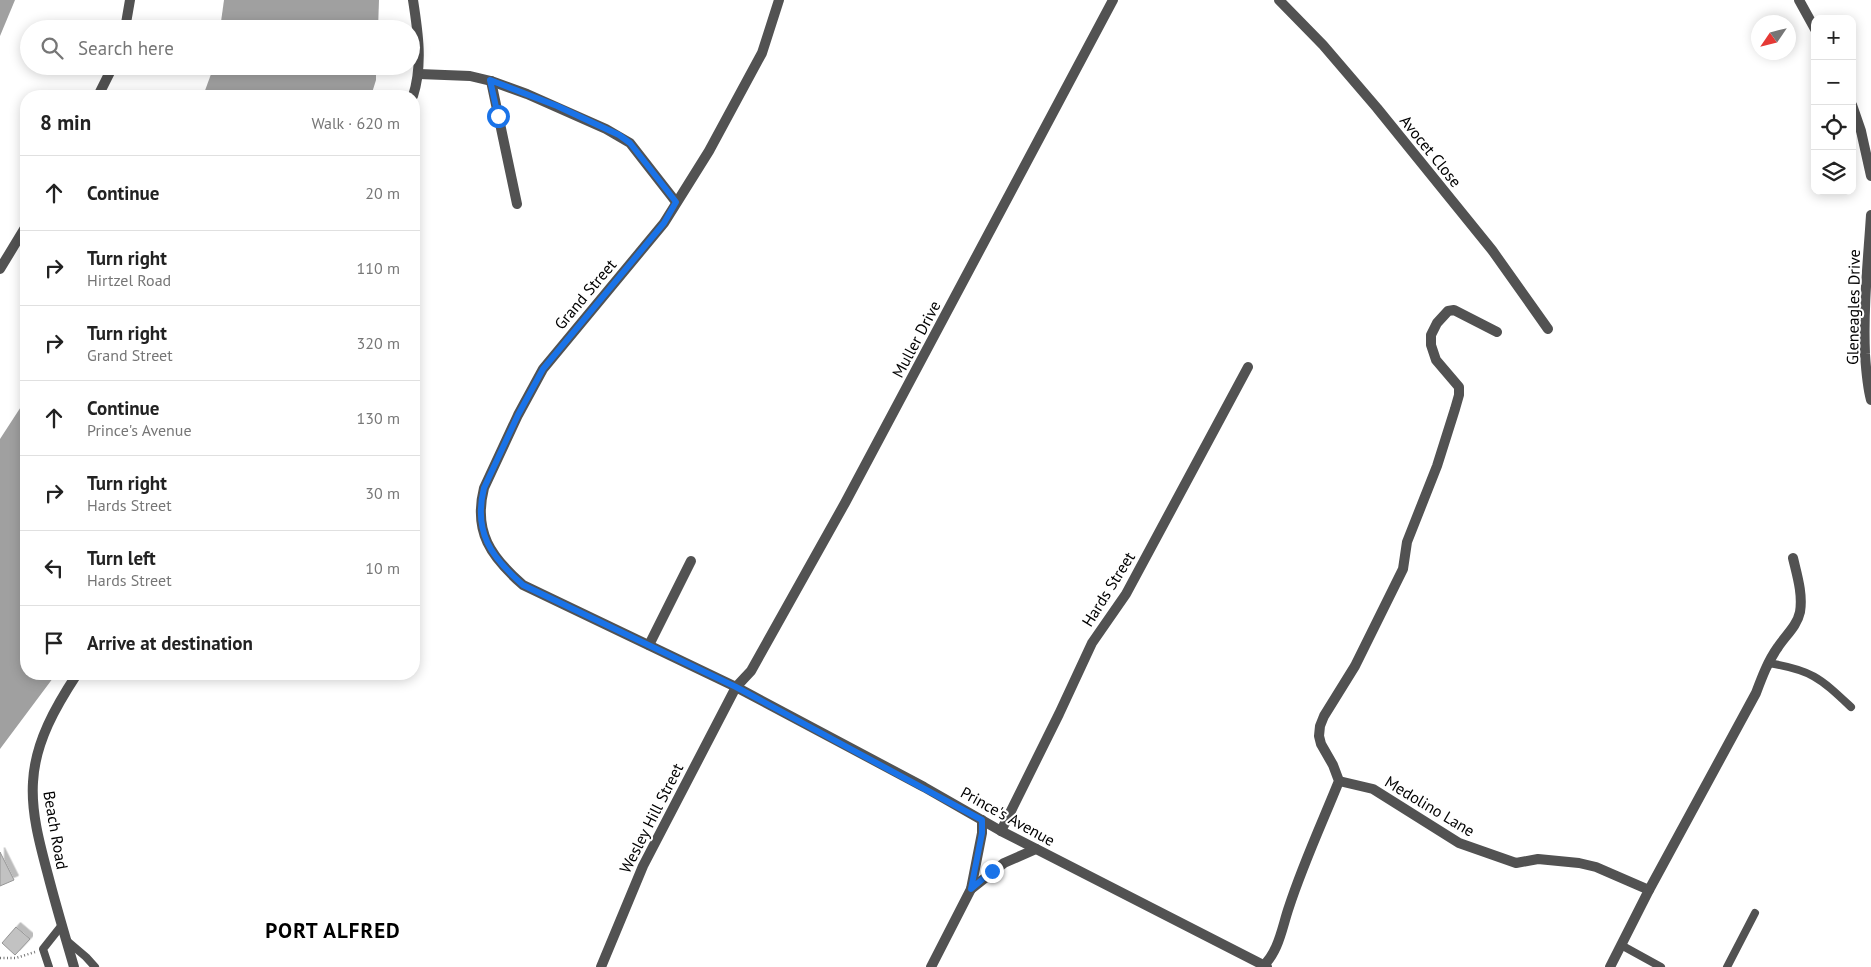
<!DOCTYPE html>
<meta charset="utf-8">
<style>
:root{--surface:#fff;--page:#f2f2f2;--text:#222;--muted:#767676;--line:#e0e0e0}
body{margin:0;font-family:"PT Sans",sans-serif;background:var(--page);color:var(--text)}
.controls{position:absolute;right:15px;top:15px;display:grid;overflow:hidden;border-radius:10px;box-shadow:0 2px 12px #0003}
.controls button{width:45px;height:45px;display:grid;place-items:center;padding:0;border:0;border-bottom:1px solid var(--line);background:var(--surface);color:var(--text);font:25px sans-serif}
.compass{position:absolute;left:1751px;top:15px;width:45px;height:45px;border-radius:50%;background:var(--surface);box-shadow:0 2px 12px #0003;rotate:235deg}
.stop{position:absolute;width:15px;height:15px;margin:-11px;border:4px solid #1a73e8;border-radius:50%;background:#fff}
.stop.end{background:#1a73e8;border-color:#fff;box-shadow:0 1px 5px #0008}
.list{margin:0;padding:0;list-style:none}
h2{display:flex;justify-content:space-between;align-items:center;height:65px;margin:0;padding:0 20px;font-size:21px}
h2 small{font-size:16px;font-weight:400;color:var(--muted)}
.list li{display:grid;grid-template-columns:32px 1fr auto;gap:15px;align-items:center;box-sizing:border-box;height:75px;padding:0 20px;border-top:1px solid var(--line)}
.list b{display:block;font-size:19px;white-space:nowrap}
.list p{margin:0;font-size:16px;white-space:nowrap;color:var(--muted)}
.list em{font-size:16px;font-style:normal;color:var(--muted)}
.icon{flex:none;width:28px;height:28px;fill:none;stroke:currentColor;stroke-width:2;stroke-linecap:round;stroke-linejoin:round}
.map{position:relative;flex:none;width:1871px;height:967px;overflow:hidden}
.search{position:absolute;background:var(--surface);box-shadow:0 2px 12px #0003;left:20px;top:20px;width:400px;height:55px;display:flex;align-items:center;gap:12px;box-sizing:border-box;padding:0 18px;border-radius:28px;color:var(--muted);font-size:19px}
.panel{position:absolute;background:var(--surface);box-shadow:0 2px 12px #0003;left:20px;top:90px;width:400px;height:590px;border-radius:20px}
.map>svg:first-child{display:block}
</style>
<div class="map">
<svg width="1871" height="967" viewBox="0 0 1871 967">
<defs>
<filter id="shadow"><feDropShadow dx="4.5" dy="-4.5" stdDeviation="0" flood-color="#0004"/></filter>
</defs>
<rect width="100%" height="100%" fill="#fff"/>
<g fill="#a0a0a0">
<path d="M 0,0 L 15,0 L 0,36 Z"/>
<path d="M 224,0 L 379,0 L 378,29 L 220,29 Z"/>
<path d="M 214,66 L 376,66 L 376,80 L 371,96 L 203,96 Z"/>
<path d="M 26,399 L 26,674 L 56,674 L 0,749 L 0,439 Z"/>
</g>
<g fill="#c2c2c2" stroke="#969696" filter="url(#shadow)">
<path d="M 0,852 L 14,880 L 0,886 Z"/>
<path d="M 16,927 L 30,939 L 15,955 L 2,943 Z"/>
</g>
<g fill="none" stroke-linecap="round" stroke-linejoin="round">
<path stroke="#747474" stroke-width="2.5" stroke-dasharray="1 2.5" stroke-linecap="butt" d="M 0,958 L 16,958 L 35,952"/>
<g stroke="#525252" stroke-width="8">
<path d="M 1768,663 C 1812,670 1820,678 1851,707"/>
<path d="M 66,940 L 86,957 L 95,967"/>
<path d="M 1621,945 L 1661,967"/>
<path d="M 49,967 L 43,949 L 62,925"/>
<path d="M 1727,967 L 1755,913"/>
</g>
<g stroke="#525252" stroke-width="10">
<path d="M 779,0 L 762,53 L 709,151 L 664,223 L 543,369 L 518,415 L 484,488 C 473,532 491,557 523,585 L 736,687 L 924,787 L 1001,831 L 1267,967"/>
<path d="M 1279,0 L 1323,45 L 1377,108 L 1492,250 L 1548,329"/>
<path d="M 1799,0 L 1815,29"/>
<path d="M 125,29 L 130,0"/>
<path d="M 419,74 L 470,76 L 491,81 L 527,94 L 606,129 L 630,143 L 676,202"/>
<path d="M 491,81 L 517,204"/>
<path d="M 98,96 L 113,66"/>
<path d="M 1852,105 L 1861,131 L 1871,176"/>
<path d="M 1871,215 C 1868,261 1863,307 1865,354 C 1866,369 1867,385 1871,400"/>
<path d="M 0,269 L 26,226"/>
<path d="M 649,645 L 691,561"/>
<path d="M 1339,781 L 1373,789 L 1459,843 L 1516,863 L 1538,859 L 1579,863 L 1596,867 L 1649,890"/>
<path d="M 1001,831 L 1059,714 L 1092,643 L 1126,594 L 1248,367"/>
<path d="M 971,889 L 1004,863 L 1036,849"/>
<path d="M 931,967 L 971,889 L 982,833 L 982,820"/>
<path d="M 1262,967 C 1279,952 1282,927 1289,907 C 1303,864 1322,823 1339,781 L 1333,765 L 1321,744 L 1319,736 L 1320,726 L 1324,716 L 1355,666 L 1403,569 L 1407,542 L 1437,466 L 1455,409 L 1459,395 L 1459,387 L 1436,360 L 1431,345 L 1431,335 L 1437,323 L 1448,311 L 1454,310 L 1497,332"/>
<path d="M 1610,967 L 1649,890 L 1756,693 C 1762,677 1768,661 1778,647 C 1786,635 1797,626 1800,612 C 1803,594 1797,575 1793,558"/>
</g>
<g stroke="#525252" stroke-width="10">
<path d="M 413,0 C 418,32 423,65 413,96"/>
<path d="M 74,967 C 65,936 56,906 48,875 C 40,845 31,813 33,782 C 35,742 56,706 77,674"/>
<path d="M 601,967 L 643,866 L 736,687 L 751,671 L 845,503 L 1113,0"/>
</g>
</g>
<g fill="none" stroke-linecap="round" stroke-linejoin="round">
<path stroke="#1a73e8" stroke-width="6" d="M 498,116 L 490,80 L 557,106 L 619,135 L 630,143 L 676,202 L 664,223 L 543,369 L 518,415 L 484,488 C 473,532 491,557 523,585 L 736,687 L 982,820 L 982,833 L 971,889 L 992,871"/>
</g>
<g text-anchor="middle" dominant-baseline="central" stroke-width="4" stroke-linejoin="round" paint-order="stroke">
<g font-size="16" fill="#000" stroke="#fff">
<text transform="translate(1431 151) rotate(51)">Avocet Close</text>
<text transform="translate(585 294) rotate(-50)">Grand Street</text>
<text transform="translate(1853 307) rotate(-89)">Gleneagles Drive</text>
<text transform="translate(916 339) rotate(-62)">Muller Drive</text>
<text transform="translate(1108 589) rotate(-58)">Hards Street</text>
<text transform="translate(1430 806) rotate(31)">Medolino Lane</text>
<text transform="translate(1008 816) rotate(29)">Prince's Avenue</text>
<text transform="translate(651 818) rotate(-63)">Wesley Hill Street</text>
<text transform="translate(56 830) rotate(80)">Beach Road</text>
</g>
<g font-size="21" font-weight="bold" letter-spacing="1" fill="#000" stroke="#fff">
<text x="333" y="930">PORT ALFRED</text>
</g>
</g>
</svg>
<div class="controls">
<button>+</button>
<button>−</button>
<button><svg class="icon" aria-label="locate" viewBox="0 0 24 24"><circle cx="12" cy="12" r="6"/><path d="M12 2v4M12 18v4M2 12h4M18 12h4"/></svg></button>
<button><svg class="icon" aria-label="layers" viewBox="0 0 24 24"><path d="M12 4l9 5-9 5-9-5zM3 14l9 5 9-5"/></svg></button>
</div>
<svg class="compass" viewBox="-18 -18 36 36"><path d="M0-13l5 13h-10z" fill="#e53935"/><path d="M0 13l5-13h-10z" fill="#767676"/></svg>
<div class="stop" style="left:498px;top:116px"></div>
<div class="stop end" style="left:992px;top:871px"></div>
<div class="search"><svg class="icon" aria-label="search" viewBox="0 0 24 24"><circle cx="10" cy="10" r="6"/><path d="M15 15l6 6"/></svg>Search here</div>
<section class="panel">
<h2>8 min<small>Walk · 620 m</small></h2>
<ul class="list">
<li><svg class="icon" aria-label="ahead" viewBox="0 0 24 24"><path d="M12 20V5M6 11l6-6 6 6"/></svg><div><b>Continue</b></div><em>20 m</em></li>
<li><svg class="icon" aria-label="right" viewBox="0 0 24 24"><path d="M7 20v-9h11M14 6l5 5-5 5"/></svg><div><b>Turn right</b><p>Hirtzel Road</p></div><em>110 m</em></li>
<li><svg class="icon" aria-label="right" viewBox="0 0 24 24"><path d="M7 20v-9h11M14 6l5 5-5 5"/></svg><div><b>Turn right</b><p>Grand Street</p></div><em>320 m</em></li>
<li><svg class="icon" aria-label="ahead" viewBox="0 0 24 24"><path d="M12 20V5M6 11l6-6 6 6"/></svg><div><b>Continue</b><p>Prince's Avenue</p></div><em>130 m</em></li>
<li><svg class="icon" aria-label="right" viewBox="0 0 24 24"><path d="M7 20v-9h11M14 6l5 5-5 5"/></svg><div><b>Turn right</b><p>Hards Street</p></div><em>30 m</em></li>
<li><svg class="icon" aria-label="left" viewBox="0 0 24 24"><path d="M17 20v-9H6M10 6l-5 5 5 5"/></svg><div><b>Turn left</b><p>Hards Street</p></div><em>10 m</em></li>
<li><svg class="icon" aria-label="arrive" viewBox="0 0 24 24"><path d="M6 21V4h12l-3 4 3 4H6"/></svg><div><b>Arrive at destination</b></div></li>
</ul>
</section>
</div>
